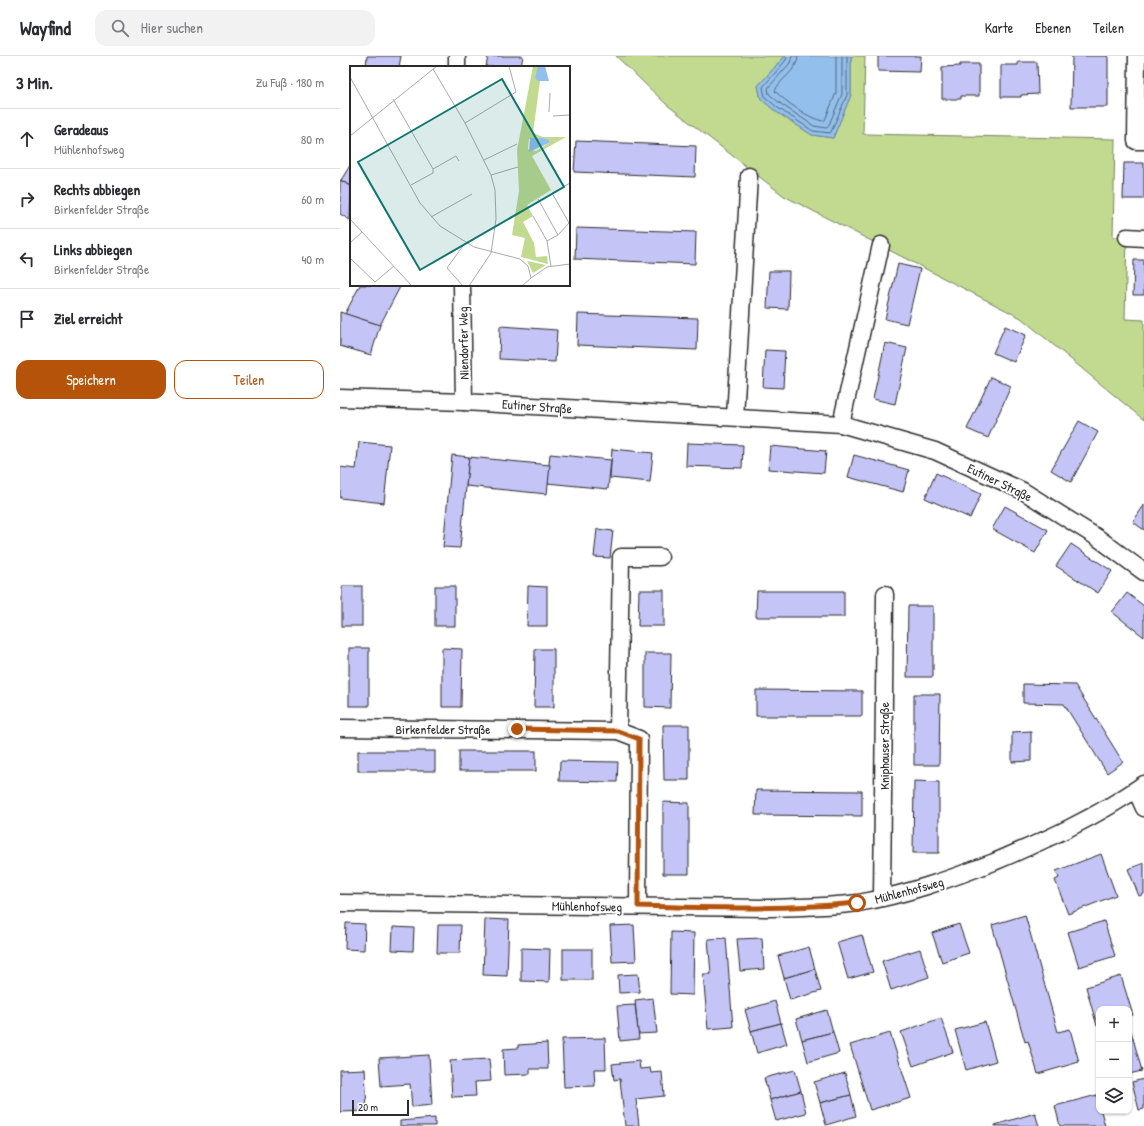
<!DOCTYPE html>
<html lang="de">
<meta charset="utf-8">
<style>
:root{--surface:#fff;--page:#f2f2f3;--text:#2b2b33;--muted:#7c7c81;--line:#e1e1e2;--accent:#b45309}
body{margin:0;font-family:"Patrick Hand",sans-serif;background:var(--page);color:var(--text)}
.controls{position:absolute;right:12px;bottom:12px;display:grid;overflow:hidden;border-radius:8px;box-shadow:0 1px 3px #0004}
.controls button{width:36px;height:36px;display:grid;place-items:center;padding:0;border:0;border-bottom:1px solid var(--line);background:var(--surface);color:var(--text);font:20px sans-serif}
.scale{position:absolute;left:12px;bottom:10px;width:57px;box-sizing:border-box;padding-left:4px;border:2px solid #2b2b2b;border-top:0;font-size:11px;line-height:14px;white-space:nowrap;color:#2b2b2b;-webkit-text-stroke:3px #fff;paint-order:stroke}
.stop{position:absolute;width:12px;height:12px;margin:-9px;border:3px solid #b45309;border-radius:50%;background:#fff}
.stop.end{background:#b45309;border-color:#fff;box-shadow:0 1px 4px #0008}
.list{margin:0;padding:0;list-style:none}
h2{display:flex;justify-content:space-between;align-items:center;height:52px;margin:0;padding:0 16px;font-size:17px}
h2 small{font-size:13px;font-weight:400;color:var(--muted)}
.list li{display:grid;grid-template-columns:26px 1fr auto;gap:12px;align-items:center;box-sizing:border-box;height:60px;padding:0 16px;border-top:1px solid var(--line)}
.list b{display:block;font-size:15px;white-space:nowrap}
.list p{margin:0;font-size:13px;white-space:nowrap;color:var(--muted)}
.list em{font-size:13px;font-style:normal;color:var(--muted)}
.actions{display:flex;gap:8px;padding:12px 16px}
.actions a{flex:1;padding:9px 0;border:1px solid var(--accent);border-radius:12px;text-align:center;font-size:14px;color:var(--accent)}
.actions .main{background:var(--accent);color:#fff}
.icon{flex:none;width:22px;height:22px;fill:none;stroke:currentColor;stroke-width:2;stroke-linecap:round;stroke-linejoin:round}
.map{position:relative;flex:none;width:804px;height:1070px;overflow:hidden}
header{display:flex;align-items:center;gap:24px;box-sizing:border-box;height:56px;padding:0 20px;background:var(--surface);border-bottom:1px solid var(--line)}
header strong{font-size:19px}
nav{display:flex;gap:22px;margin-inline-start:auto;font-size:14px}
.search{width:280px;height:36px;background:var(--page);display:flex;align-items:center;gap:10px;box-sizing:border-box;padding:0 14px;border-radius:12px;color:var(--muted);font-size:15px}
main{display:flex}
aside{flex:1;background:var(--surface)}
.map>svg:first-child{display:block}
</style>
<header>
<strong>Wayfind</strong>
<div class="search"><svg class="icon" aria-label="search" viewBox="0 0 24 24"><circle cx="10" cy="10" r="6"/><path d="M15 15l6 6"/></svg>Hier suchen</div>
<nav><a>Karte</a><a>Ebenen</a><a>Teilen</a></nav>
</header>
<main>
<aside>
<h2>3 Min.<small>Zu Fuß · 180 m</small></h2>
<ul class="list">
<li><svg class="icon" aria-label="ahead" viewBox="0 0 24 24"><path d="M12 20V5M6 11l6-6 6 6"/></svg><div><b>Geradeaus</b><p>Mühlenhofsweg</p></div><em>80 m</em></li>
<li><svg class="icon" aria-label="right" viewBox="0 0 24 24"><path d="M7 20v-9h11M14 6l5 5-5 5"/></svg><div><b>Rechts abbiegen</b><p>Birkenfelder Straße</p></div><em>60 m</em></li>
<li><svg class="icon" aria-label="left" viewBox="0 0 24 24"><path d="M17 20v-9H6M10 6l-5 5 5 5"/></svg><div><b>Links abbiegen</b><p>Birkenfelder Straße</p></div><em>40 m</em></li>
<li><svg class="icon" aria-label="arrive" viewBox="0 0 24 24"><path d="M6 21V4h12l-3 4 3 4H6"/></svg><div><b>Ziel erreicht</b></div></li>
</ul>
<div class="actions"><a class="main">Speichern</a><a>Teilen</a></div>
</aside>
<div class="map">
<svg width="804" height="1070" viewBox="0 0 804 1070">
<rect width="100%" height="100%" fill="#fff"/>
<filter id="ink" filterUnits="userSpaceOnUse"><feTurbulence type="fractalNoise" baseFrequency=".025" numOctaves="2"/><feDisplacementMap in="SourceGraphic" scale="8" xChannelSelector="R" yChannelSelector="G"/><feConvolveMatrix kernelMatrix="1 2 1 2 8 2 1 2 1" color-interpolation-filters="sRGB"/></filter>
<g filter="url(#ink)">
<path fill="#c2da90" stroke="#76825e" d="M 276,0 L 446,0 L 442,3 L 418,30 L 421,43 L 435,55 L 472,79 L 493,82 L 511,39 L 511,0 L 525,0 L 523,78 L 775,83 L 773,181 L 787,181 L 785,263 L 804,264 L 804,364 L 681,262 L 444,140 L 326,48 Z"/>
<path fill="#92bfec" stroke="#69849f" d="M 446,0 L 511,0 L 511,39 L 493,82 L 472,79 L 435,55 L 421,43 L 418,30 L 442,3 Z"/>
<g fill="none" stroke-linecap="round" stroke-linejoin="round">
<g stroke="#546678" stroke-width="1">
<path d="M 447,0 L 446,4 L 423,31 L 425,41 L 438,52 L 473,75 L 490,77 L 491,76 L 507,39 L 507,0"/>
<path d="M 452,0 L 450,7 L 428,32 L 429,38 L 441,48 L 474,70 L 486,72 L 488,71 L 502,38 L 502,0"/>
<path d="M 458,0 C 458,15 440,22 435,35 C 445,45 469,63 483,65 L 485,64 L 496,37 L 496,0"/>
</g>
</g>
<g fill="#c5c4f6" stroke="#2b2b2b">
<path d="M 27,0 L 61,0 L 59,11 L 26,11 Z"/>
<path d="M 148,0 L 183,0 L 181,11 L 146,11 Z"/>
<path d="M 538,0 L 581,0 L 580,16 L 538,15 Z"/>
<path d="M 732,0 L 768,0 L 768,51 L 731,51 Z"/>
<path d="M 678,6 L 697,6 L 698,38 L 681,39 L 681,41 L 661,41 L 661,9 L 678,9 Z"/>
<path d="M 620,8 L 639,8 L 639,40 L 621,40 L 621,43 L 602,43 L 602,11 L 620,10 Z"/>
<path d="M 236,85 L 356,90 L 355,121 L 234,116 Z"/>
<path d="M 784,107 L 804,107 L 804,143 L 783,143 Z"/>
<path d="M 11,108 L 11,130 L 1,124 Z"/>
<path d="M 0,124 L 11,130 L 10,164 L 0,158 Z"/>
<path d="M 236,172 L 356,176 L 355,208 L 235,203 Z"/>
<path d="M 794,204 L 804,204 L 804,239 L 793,239 Z"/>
<path d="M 558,208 L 580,213 L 567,268 L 545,263 Z"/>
<path d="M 429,215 L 449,215 L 448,253 L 427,252 Z"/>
<path d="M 20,229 L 61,229 L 40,269 L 5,258 Z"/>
<path d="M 0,256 L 40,269 L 31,299 L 0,290 Z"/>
<path d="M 238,258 L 358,262 L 357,294 L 237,289 Z"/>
<path d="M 160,270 L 217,274 L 215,306 L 159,303 Z"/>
<path d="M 665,270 L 686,279 L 674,306 L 653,297 Z"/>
<path d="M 545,287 L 567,292 L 555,348 L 533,343 Z"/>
<path d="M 425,294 L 445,295 L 443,332 L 423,331 Z"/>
<path d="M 651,321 L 671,330 L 648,382 L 627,373 Z"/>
<path d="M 739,365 L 758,376 L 731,426 L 711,414 Z"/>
<path d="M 19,386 L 50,389 L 44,447 L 0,442 L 0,411 L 16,413 Z"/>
<path d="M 347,387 L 403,389 L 402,412 L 346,410 Z"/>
<path d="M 430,390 L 486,395 L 484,417 L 428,413 Z"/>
<path d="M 272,393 L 313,397 L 310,426 L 270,422 Z"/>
<path d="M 210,398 L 271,404 L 268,433 L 207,427 Z"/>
<path d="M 112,399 L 129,401 L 120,492 L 103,491 Z"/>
<path d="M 514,399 L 569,414 L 563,436 L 508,421 Z"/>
<path d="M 129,401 L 210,409 L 207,438 L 126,430 Z"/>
<path d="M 596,417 L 641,438 L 630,462 L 585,442 Z"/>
<path d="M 804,449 L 804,474 L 793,466 Z"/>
<path d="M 665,450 L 708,474 L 695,497 L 652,473 Z"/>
<path d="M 257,473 L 273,475 L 270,502 L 254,501 Z"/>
<path d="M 731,488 L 772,515 L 758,537 L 716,510 Z"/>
<rect x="2" y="530" width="20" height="40"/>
<rect x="95" y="530" width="20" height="40"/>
<path d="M 188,530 L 207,531 L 207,570 L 187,570 Z"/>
<path d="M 299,534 L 324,534 L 324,570 L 298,570 Z"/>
<path d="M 417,535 L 504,535 L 504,561 L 416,561 Z"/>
<path d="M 787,537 L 804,550 L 804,581 L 772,556 Z"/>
<path d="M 568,550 L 593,550 L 593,621 L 567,621 Z"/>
<rect x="9" y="592" width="20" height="58"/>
<path d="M 102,592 L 122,593 L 121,651 L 102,651 Z"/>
<path d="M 195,593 L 214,593 L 214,651 L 194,651 Z"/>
<path d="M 305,597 L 331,597 L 330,652 L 305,651 Z"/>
<path d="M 683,628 L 735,629 L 783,706 L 767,717 L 724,648 L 683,647 Z"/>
<path d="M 416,634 L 522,635 L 522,660 L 416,660 Z"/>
<path d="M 574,638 L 600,638 L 599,709 L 574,709 Z"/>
<path d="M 323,669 L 349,669 L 349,724 L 324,724 Z"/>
<path d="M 691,675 L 691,705 L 672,706 L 672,676 Z"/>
<rect x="18" y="695" width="77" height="20"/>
<rect x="119" y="695" width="77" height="20"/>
<path d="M 220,705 L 278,706 L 277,726 L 219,725 Z"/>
<path d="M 574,725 L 599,726 L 599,797 L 573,797 Z"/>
<path d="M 416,734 L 522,735 L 522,760 L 415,759 Z"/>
<path d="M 323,746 L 349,747 L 349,818 L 323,818 Z"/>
<path d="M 761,798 L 776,839 L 728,858 L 715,824 L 719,822 L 716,815 Z"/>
<path d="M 804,807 L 804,838 L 799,840 L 788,813 Z"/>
<path d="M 685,859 L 718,976 L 730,973 L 739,1006 L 698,1018 L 688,985 L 685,986 L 652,869 Z"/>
<path d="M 145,863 L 169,864 L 167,920 L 143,919 Z"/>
<path d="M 764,865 L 775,900 L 739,911 L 728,876 Z"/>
<path d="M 6,867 L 25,868 L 24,894 L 5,893 Z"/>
<path d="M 619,868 L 629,897 L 602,906 L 592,877 Z"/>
<path d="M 98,869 L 121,869 L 120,897 L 97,897 Z"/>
<path d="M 294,869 L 296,905 L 272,906 L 270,870 Z"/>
<path d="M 53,871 L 74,872 L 73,895 L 52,894 Z"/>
<path d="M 331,876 L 354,877 L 353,939 L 330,938 Z"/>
<path d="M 522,879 L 533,916 L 508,923 L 497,886 Z"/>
<path d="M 386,882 L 393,971 L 368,973 L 363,918 L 371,918 L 368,883 Z"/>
<path d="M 422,882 L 424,913 L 400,915 L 397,883 Z"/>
<path d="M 469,891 L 475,913 L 444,922 L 438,900 Z"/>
<path d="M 181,892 L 210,893 L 209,926 L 181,925 Z"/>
<rect x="223" y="893" width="29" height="31"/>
<path d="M 580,893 L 589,921 L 551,934 L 542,905 Z"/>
<path d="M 475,913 L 481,935 L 450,944 L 444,922 Z"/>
<path d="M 298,918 L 300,936 L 279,937 L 278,919 Z"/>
<path d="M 781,920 L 793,959 L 789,960 L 789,953 L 759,953 L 759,969 L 757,970 L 746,931 Z"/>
<path d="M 313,942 L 317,977 L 298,978 L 295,944 Z"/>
<path d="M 435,945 L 441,967 L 411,975 L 405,954 Z"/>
<path d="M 295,949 L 299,983 L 280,985 L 277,950 Z"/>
<path d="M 487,954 L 493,976 L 462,984 L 456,963 Z"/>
<path d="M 601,962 L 613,996 L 573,1010 L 561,976 Z"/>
<path d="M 645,966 L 656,1005 L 626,1014 L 615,974 Z"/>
<path d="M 441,967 L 447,988 L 417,997 L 411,975 Z"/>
<path d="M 789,975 L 791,975 L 802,1015 L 789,1018 Z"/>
<path d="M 493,976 L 499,997 L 468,1006 L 462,984 Z"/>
<path d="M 550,977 L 571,1042 L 530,1054 L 510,989 Z"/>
<path d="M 265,982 L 266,1013 L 254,1013 L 255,1030 L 224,1031 L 222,983 Z"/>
<path d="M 207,987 L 208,1013 L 190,1013 L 190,1018 L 164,1019 L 163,993 L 178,992 L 178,989 Z"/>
<path d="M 89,999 L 92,1049 L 72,1051 L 70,1028 L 41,1030 L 39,1002 Z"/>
<path d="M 149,1003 L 151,1025 L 135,1026 L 136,1040 L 112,1041 L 110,1005 Z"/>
<path d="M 299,1005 L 300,1013 L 310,1012 L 311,1017 L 322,1016 L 324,1040 L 296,1043 L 299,1070 L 285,1070 L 280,1023 L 274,1024 L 272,1008 Z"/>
<path d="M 25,1013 L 27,1055 L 0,1056 L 0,1014 Z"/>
<path d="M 455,1014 L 461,1035 L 430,1044 L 424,1022 Z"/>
<path d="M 505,1017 L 511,1039 L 480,1047 L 474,1026 Z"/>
<path d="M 804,1023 L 804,1053 L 799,1054 L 792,1026 Z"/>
<path d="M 461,1035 L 466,1057 L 436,1065 L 430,1044 Z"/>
<path d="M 511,1039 L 516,1060 L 486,1069 L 480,1047 Z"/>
<path d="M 757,1039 L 759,1055 L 761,1055 L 765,1070 L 720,1070 L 715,1050 Z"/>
<path d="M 695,1057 L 699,1070 L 655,1070 L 655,1069 Z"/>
<path d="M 95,1062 L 95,1070 L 60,1070 L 60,1065 Z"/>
</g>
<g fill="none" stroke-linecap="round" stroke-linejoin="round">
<defs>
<g id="minor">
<path d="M 117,0 L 117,11"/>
<path d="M 797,0 L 796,85 L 804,85"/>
<path d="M 787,181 L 804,182"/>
<path d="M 122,229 L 124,346"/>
<path d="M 0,342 L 124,346 L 501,368 L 595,395 L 683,435 L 758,482 L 804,516"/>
<path d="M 395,361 L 409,120"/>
<path d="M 501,368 L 541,189"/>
<path d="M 0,672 L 278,675 L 299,683 L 298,850"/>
<path d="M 278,675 L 281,501 L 320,501"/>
<path d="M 796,734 L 804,752"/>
<path d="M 542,842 L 545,538"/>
<path d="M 0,847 L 427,852 C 457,851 488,851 518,847 C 565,839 610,823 654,806 C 706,784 757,761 804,728"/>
</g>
</defs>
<use href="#minor" stroke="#2b2b2b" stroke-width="19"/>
<use href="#minor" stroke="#fff" stroke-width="16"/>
</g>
</g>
<g fill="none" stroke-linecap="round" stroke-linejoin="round" filter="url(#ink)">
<path stroke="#b45309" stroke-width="5" d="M 177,673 L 278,675 L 299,683 L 298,850 C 371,852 444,854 517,847"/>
</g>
<g text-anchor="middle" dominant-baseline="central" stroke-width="4" stroke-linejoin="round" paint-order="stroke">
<g font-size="13" fill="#2b2b2b" stroke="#fff">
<text transform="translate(123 287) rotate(-91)">Niendorfer Weg</text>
<text transform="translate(197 350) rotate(4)">Eutiner Straße</text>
<text transform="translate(660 426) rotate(26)">Eutiner Straße</text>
<text x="103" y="673">Birkenfelder Straße</text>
<text transform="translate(544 690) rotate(-90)">Kniphauser Straße</text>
<text transform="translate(569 834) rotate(-15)">Mühlenhofsweg</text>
<text transform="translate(247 850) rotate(1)">Mühlenhofsweg</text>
</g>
</g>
<g transform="translate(10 10)">
<rect width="220" height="220" fill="#fff"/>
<path d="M 183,0 L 188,0 L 188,15 L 190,15 L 183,67 L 193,71 L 216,71 L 182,90 L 201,124 L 177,139 L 183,150 L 173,156 L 184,177 L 186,191 L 197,190 L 198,198 L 171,191 L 175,172 L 162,169 L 169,125 L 167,84 ZM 179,73 L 187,74 L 199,77 L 186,85 L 178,83 ZM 177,195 L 196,199 L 183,207 Z" fill="#c2da90" fill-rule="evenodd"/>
<path d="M 188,0 L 195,0 L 199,15 L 188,15 L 185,12 ZM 180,72 L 193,72 L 199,74 L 199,77 L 179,86 Z" fill="#92bfec"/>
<path fill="none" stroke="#aaa" stroke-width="1" d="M 83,3 L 115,57 L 141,109 L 145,124 L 146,153 L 141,187 L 119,220M 0,11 L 70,137 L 90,160 L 124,181 L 170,193 L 178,200 L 181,212 L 197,201 L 220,198M 43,33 L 83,103 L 83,107 L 61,119M 199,46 L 200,27M 203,50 L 220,49M 115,57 L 166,26 L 159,0M 0,70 L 87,0M 134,94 L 167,78M 83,103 L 106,90 L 109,95M 141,109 L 168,101M 188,133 L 208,169M 183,150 L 197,175M 81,151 L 122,128M 0,153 L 62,220M 0,177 L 12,166M 0,192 L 25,216 L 44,200M 201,200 L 197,175 L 208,169 L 219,157 L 202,127 L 220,117M 113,220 L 97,202 L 115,177M 172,220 L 181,212"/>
<path fill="#0f766e" fill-opacity="0.15" stroke="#0f766e" stroke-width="2" d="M 152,13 L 214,121 L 70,204 L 8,96 Z"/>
<rect width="220" height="220" fill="none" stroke="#2b2b2b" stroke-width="2"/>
</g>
</svg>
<div class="controls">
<button>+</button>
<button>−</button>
<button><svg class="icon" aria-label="layers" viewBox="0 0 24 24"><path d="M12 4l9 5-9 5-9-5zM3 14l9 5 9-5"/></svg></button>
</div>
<div class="scale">20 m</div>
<div class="stop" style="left:517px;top:847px"></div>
<div class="stop end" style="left:177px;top:673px"></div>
</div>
</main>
